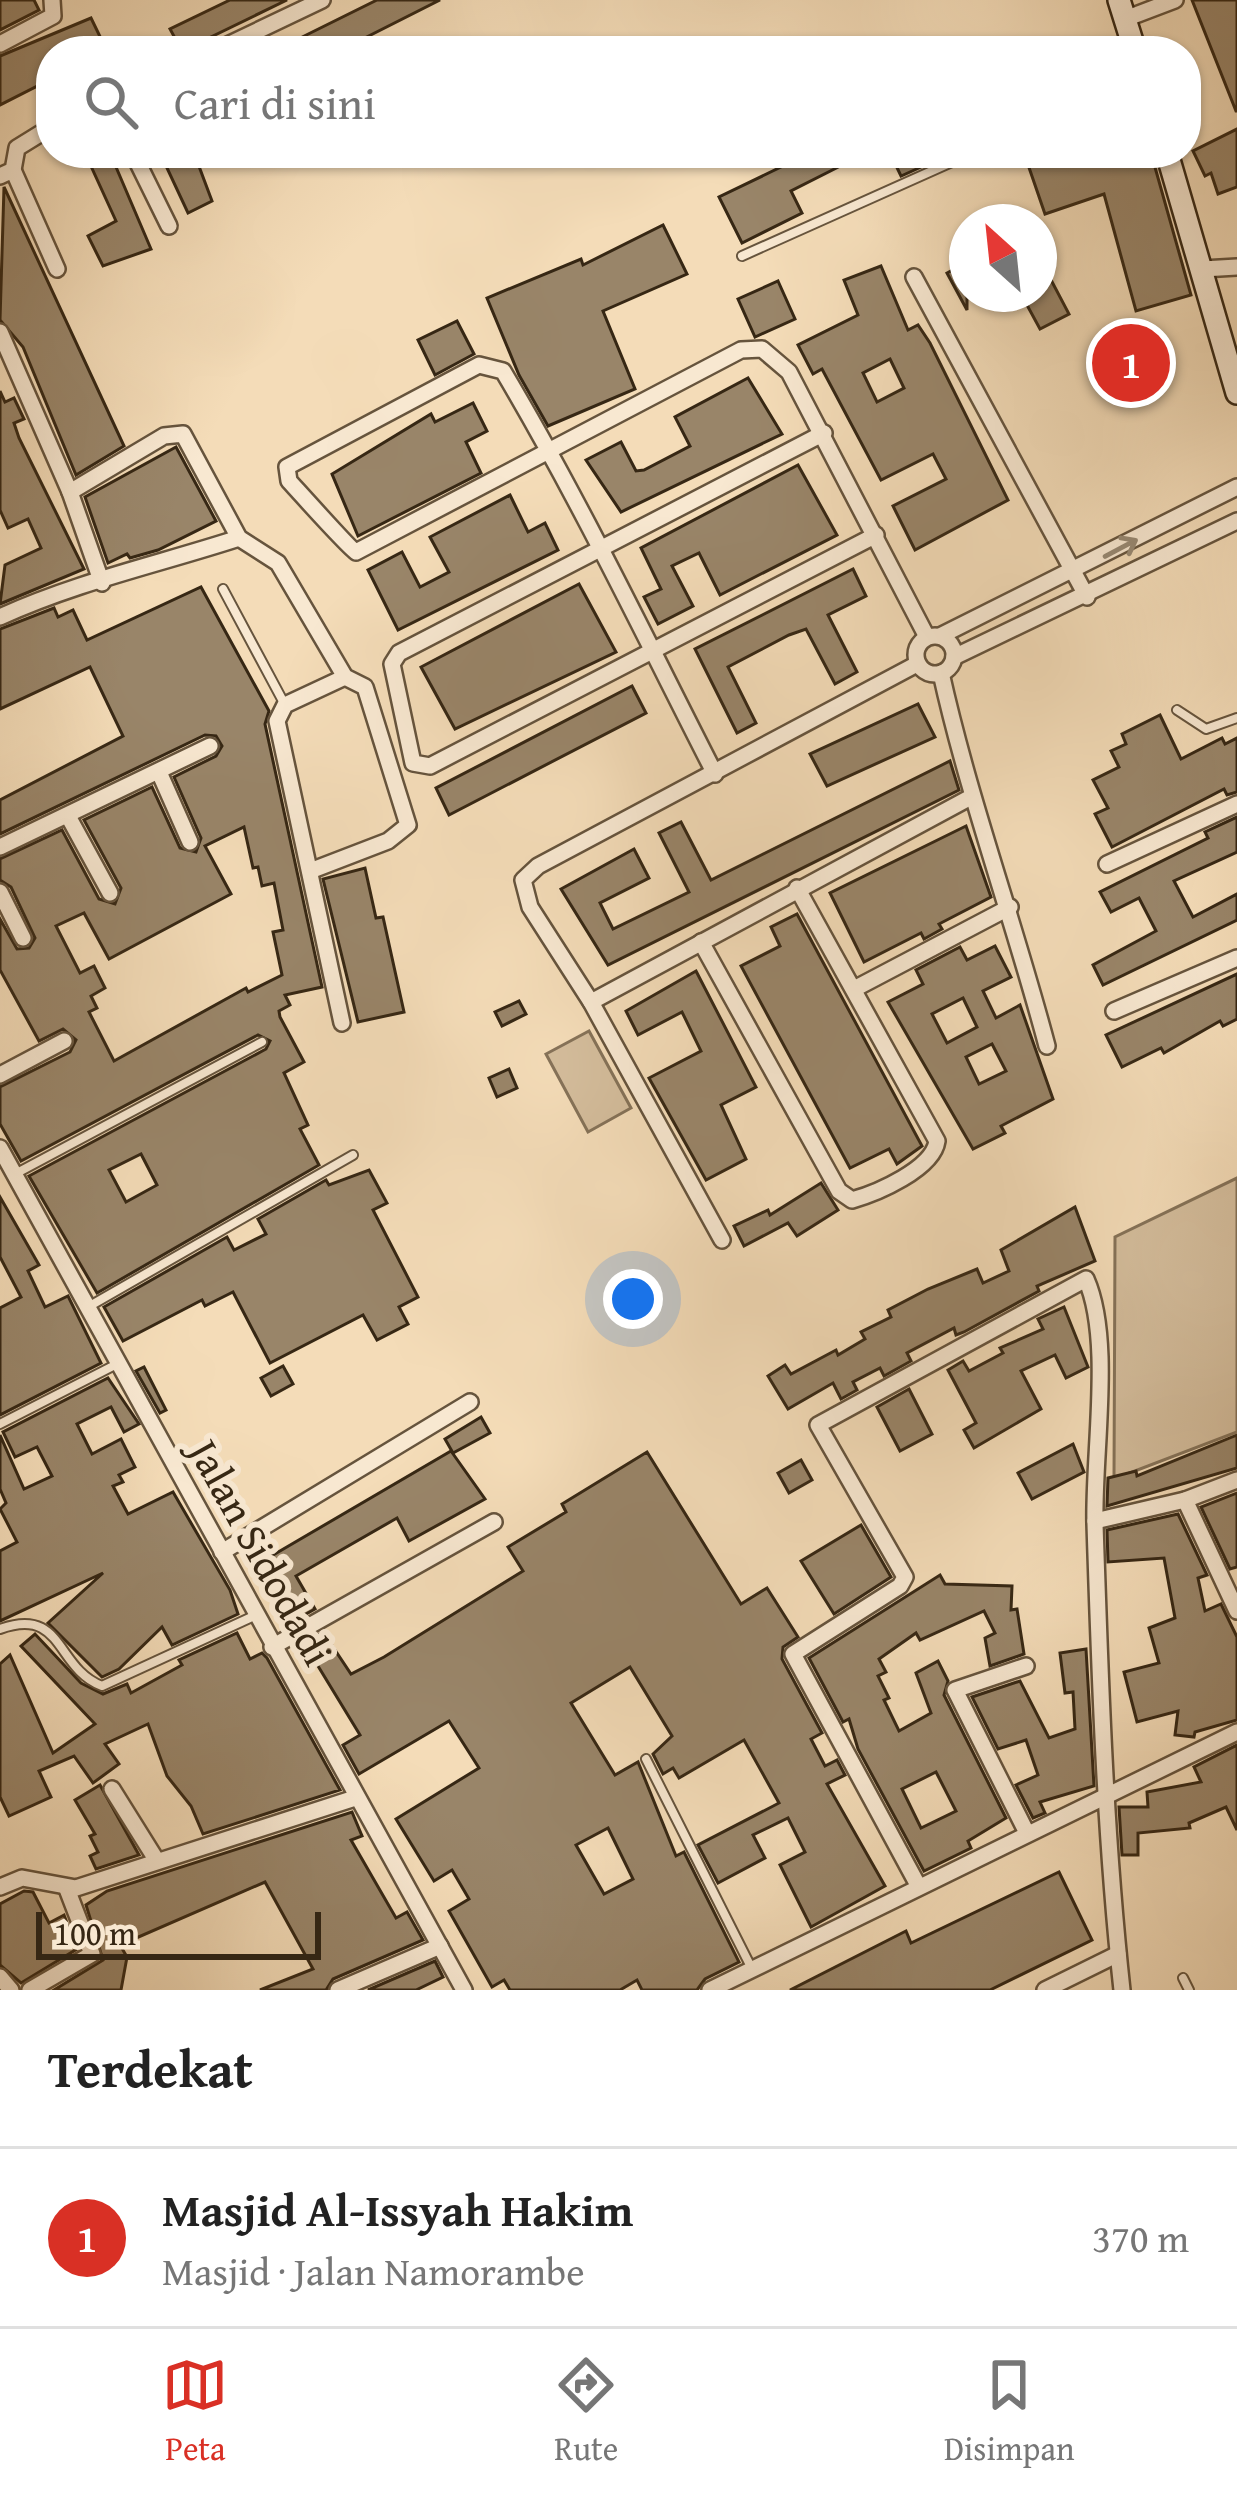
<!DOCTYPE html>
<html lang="id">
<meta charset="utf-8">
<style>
:root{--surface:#fff;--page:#f6f6f6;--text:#222;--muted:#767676;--line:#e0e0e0;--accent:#d93025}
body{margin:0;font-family:"Gentium Book Plus",serif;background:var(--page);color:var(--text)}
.compass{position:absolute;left:949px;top:204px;width:108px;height:108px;border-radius:50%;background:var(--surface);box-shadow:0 3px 9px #0004;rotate:333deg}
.scale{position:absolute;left:36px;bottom:30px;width:285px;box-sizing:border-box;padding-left:12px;border:6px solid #362714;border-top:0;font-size:33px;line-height:42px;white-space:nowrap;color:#362714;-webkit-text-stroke:9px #f8e8d1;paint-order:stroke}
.you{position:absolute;left:633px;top:1299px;width:42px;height:42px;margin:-30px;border:9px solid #fff;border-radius:50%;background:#1a73e8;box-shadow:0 0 0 18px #1a73e833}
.badge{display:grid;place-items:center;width:78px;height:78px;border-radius:50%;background:var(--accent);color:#fff;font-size:39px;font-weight:700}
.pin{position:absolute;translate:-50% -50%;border:6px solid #fff;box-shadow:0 3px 12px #0006}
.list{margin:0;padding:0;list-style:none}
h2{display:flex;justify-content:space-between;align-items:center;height:156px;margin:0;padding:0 48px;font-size:51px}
h2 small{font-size:39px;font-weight:400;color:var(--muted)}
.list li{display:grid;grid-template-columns:78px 1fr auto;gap:36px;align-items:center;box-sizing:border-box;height:180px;padding:0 48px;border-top:3px solid var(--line)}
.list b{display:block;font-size:45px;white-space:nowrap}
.list p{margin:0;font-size:39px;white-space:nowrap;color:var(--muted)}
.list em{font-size:39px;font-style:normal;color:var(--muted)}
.icon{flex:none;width:66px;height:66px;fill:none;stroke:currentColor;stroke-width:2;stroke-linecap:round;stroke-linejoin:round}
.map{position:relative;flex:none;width:1237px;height:1990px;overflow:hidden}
.search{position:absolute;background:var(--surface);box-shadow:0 3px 9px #0004;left:36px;right:36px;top:36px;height:132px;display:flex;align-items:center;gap:30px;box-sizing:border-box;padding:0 42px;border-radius:48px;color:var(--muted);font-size:45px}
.sheet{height:336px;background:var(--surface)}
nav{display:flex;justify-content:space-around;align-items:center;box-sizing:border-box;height:168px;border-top:3px solid var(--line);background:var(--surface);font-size:33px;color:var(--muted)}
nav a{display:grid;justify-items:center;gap:6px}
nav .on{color:var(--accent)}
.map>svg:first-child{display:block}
</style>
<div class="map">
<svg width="1237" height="1990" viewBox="0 0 1237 1990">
<rect width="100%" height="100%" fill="#f4dcb8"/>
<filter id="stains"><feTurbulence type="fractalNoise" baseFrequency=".00167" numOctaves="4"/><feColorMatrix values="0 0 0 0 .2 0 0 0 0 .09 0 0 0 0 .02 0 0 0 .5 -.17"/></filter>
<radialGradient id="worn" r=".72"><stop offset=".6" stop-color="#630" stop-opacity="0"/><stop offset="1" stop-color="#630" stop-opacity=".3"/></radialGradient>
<g fill="#d4bd9c" stroke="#857258" stroke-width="3">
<path d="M 589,1031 L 631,1108 L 588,1132 L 546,1054 Z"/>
<path d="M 1237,1178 L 1237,1432 L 1114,1479 L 1115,1237 Z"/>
</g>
<g fill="#998569" stroke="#362714" stroke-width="3" fill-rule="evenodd">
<path d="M 0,0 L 34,0 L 39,10 L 0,30 Z"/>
<path d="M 230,0 L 287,0 L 182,51 L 170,29 Z"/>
<path d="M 377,0 L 440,0 L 339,51 L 274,51 Z"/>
<path d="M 1192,0 L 1237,0 L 1237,111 L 1236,111 Z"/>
<path d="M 91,18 L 107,51 L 51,51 L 51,79 L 0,105 L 0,56 Z"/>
<path d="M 1237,129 L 1237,187 L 1218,194 L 1211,173 L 1205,176 L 1193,151 Z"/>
<path d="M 85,153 L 110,153 L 151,249 L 103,266 L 88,236 L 116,221 Z"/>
<path d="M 160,153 L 194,153 L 212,201 L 188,213 Z"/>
<path d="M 810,153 L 866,153 L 791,191 L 802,213 L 742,243 L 719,197 Z"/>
<path d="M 890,153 L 952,153 L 901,176 Z"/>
<path d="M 1024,153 L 1151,153 L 1191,295 L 1136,311 L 1104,194 L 1045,214 Z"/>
<path d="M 4,187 L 124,446 L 76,475 L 23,347 L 0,320 Z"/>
<path d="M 663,225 L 687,274 L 603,311 L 635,389 L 548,426 L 519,375 L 487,298 L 581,259 L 583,265 Z"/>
<path d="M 1039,257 L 1069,314 L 1040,329 L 1021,294 L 1039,294 Z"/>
<path d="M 967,262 L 967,310 L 947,273 Z"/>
<path d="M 881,266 L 908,330 L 918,325 L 930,343 L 1008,500 L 915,550 L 893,506 L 946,479 L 933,454 L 881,480 L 822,369 L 813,374 L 798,345 L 858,315 L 844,280 ZM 890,359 L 904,388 L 877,402 L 863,373 Z"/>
<path d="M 778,281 L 795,319 L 755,337 L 738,299 Z"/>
<path d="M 457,321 L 474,354 L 435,375 L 418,340 Z"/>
<path d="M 1146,329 L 1163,378 L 1115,395 L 1098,347 Z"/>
<path d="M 748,378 L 782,434 L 621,512 L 586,460 L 621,442 L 636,471 L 644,470 L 690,446 L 675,417 Z"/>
<path d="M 0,391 L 5,402 L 14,398 L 24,419 L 14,423 L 19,438 L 84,569 L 0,604 L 5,565 L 41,548 L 28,519 L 8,528 L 0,510 Z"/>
<path d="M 473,403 L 487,431 L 466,442 L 481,473 L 358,536 L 332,474 L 431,414 L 435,422 Z"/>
<path d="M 176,447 L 216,521 L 158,550 L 130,558 L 127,554 L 108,563 L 85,497 Z"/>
<path d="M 798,465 L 837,535 L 720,595 L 699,553 L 672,566 L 693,606 L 658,624 L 644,597 L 661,589 L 641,548 Z"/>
<path d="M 510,495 L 528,532 L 545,523 L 558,550 L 398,630 L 368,570 L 402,552 L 420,587 L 449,572 L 430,537 Z"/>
<path d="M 853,569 L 866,596 L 828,615 L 857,672 L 835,684 L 806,629 L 789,635 L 728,667 L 756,723 L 737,733 L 695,649 Z"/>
<path d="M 579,584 L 616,652 L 455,729 L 421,667 Z"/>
<path d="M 201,587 L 269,711 L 265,724 L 322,987 L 285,995 L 290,1005 L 279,1011 L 280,1017 L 304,1062 L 284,1073 L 308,1125 L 300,1129 L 319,1165 L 97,1293 L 29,1176 L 266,1049 L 270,1041 L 258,1035 L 21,1161 L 0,1124 L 0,1087 L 70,1052 L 76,1040 L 63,1029 L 39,1041 L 0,970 L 0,919 L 17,949 L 29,948 L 35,938 L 11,887 L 0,880 L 0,859 L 62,830 L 99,899 L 115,904 L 121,888 L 84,820 L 152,787 L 180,848 L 196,852 L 201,838 L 174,777 L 216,756 L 222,746 L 216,736 L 205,735 L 0,834 L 0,800 L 123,736 L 90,667 L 0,709 L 0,629 L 54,608 L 58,617 L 73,610 L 87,640 ZM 244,827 L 253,868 L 258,867 L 262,886 L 274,883 L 283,930 L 273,932 L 282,975 L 248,992 L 246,988 L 114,1061 L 89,1012 L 97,1008 L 91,996 L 105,988 L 94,966 L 80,973 L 56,926 L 84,913 L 109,959 L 231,894 L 205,846 ZM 141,1154 L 157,1185 L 126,1202 L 109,1170 Z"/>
<path d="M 632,686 L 646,713 L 449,815 L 436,788 Z"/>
<path d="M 918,704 L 935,737 L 827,786 L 810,754 Z"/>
<path d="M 1160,715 L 1181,759 L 1222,738 L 1225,744 L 1237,738 L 1237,792 L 1227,795 L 1224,789 L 1112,847 L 1095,814 L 1108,808 L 1093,780 L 1119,767 L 1111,751 L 1126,744 L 1122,734 Z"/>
<path d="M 950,761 L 959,790 L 608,965 L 561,889 L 634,849 L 649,878 L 600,903 L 613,929 L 689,892 L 659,833 L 681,822 L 711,880 Z"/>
<path d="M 1237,817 L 1237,852 L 1174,881 L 1193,917 L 1237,894 L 1237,920 L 1103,985 L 1093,965 L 1156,931 L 1139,898 L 1111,912 L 1100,892 L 1208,838 L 1205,832 Z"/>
<path d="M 966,826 L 991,897 L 939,924 L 942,929 L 924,939 L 921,933 L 864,962 L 830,893 Z"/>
<path d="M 365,868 L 376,918 L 383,917 L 404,1012 L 358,1022 L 323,879 Z"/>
<path d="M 797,914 L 922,1146 L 897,1164 L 889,1149 L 850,1168 L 741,966 L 780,946 L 771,927 Z"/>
<path d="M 995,946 L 1011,977 L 983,991 L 996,1018 L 1020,1005 L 1053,1099 L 1001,1126 L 1005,1133 L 973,1149 L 888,1002 L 923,984 L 916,970 L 960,947 L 967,960 ZM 963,998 L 977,1027 L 947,1043 L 932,1014 ZM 992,1044 L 1006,1071 L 979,1084 L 966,1057 Z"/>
<path d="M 696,971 L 756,1087 L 721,1105 L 746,1159 L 706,1180 L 649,1078 L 701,1051 L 682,1012 L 638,1035 L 626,1011 Z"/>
<path d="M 1237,974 L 1237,1019 L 1223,1026 L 1220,1021 L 1164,1053 L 1161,1048 L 1122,1067 L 1106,1035 Z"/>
<path d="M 519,1001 L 526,1014 L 502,1026 L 495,1012 Z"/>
<path d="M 509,1069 L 517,1088 L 497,1097 L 489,1078 Z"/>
<path d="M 369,1170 L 387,1203 L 373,1210 L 418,1297 L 399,1307 L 408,1324 L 377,1340 L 363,1315 L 270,1363 L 233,1292 L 205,1306 L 202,1300 L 123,1341 L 104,1307 L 227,1237 L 234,1250 L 266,1234 L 258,1219 L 326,1180 L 329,1185 Z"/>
<path d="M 821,1183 L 838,1210 L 797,1236 L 788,1223 L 744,1246 L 734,1226 L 768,1210 L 770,1215 Z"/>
<path d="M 0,1197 L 39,1265 L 28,1271 L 45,1307 L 68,1296 L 101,1363 L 0,1415 L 0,1308 L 21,1297 L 0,1257 Z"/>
<path d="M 1075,1207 L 1095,1261 L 1037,1286 L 1039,1291 L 964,1332 L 956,1335 L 954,1328 L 907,1353 L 911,1361 L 884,1376 L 880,1368 L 853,1382 L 857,1390 L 841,1399 L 833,1383 L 788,1409 L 768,1376 L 785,1365 L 791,1374 L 836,1350 L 838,1355 L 865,1339 L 861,1332 L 891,1317 L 888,1310 L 928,1289 L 977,1269 L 983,1283 L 1009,1271 L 1001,1250 Z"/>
<path d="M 1064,1307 L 1088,1367 L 1066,1378 L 1055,1355 L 1021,1371 L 1041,1409 L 974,1448 L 964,1430 L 976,1423 L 948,1370 L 963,1361 L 969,1371 L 1003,1353 L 1000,1348 L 1043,1329 L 1038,1319 Z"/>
<path d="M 283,1366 L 293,1384 L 271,1396 L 261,1378 Z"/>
<path d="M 144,1367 L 166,1410 L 160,1413 L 136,1371 Z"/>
<path d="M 108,1378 L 139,1424 L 124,1432 L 111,1407 L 77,1424 L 92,1454 L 121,1439 L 135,1467 L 119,1475 L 123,1482 L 113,1486 L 128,1514 L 173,1492 L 230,1590 L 238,1614 L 172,1645 L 162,1627 L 119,1669 L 102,1677 L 48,1623 L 103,1573 L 0,1621 L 0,1551 L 17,1542 L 0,1509 L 6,1503 L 0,1489 L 0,1435 L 24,1489 L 52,1476 L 37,1447 L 15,1457 L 3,1432 Z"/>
<path d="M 909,1389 L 932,1434 L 900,1451 L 877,1407 Z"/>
<path d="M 481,1417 L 490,1433 L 453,1453 L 445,1439 Z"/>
<path d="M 1237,1435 L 1237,1468 L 1107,1506 L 1108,1478 L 1136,1471 L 1137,1476 Z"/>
<path d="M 1073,1444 L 1084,1472 L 1032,1499 L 1018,1473 Z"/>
<path d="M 451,1451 L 485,1499 L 409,1541 L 397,1518 L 296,1576 L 315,1609 L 292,1622 L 273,1592 L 284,1586 L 268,1558 Z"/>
<path d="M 647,1452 L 741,1604 L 767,1588 L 798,1637 L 783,1647 L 782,1659 L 822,1733 L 811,1739 L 825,1766 L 837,1760 L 845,1775 L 827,1784 L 885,1886 L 811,1927 L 780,1865 L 805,1852 L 788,1818 L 753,1835 L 765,1858 L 718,1883 L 698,1845 L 779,1803 L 744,1740 L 679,1778 L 673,1768 L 663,1774 L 653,1754 L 672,1736 L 630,1667 L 571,1703 L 615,1775 L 638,1762 L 676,1856 L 684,1852 L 739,1962 L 705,1979 L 697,1990 L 642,1990 L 637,1980 L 620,1990 L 510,1990 L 504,1980 L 492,1987 L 449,1911 L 469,1899 L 452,1870 L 434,1881 L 396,1819 L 479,1768 L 449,1721 L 359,1774 L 343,1745 L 360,1735 L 304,1643 L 323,1632 L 351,1674 L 384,1657 L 523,1571 L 508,1547 L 566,1512 L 562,1504 ZM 608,1828 L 633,1879 L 604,1894 L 576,1845 Z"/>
<path d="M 801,1460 L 812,1480 L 789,1493 L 778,1473 Z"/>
<path d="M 1237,1493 L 1237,1567 L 1230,1569 L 1201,1507 Z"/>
<path d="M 1178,1514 L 1207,1575 L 1198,1578 L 1205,1611 L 1221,1604 L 1237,1637 L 1237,1720 L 1195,1732 L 1194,1737 L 1175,1735 L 1178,1711 L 1137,1722 L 1124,1672 L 1159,1663 L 1149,1628 L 1175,1618 L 1164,1558 L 1108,1562 L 1107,1530 Z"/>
<path d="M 861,1525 L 891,1577 L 834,1614 L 801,1561 Z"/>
<path d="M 940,1575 L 945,1584 L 1012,1586 L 1011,1610 L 1017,1609 L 1024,1654 L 990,1666 L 985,1638 L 995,1633 L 984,1611 L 920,1640 L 916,1633 L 879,1659 L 886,1672 L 878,1676 L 889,1698 L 884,1700 L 899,1731 L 931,1713 L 916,1673 L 938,1661 L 948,1681 L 944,1695 L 1006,1818 L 968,1841 L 971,1848 L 924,1871 L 858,1749 L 849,1719 L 843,1722 L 809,1658 ZM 936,1772 L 956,1811 L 921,1828 L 902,1789 Z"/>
<path d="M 237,1633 L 250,1659 L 262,1653 L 267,1658 L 340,1790 L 203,1834 L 191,1806 L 167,1776 L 148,1724 L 105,1744 L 119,1764 L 93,1783 L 74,1756 L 39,1771 L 51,1797 L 9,1816 L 0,1797 L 0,1664 L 10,1655 L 53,1753 L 95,1724 L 21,1646 L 35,1634 L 81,1683 L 103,1694 L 127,1684 L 131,1693 L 182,1665 L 179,1660 Z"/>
<path d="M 1086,1649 L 1094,1786 L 1040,1802 L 1045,1813 L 1033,1818 L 1016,1785 L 1038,1775 L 1026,1740 L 998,1749 L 972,1697 L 1020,1681 L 1049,1738 L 1075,1729 L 1073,1692 L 1065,1693 L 1060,1653 Z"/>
<path d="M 1237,1745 L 1237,1830 L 1226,1807 L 1189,1823 L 1190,1828 L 1138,1833 L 1138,1855 L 1122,1855 L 1119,1807 L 1148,1807 L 1147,1792 L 1201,1782 L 1194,1767 Z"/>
<path d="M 100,1785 L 139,1855 L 96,1869 L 90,1856 L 98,1852 L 90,1836 L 95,1834 L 75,1800 Z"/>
<path d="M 352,1812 L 362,1836 L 351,1840 L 396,1918 L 407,1912 L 423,1940 L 333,1979 L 326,1990 L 260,1990 L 313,1969 L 265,1882 L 120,1945 L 127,1957 L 121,1990 L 54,1990 L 103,1960 L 86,1905 L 107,1891 Z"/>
<path d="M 1059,1872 L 1092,1940 L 990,1990 L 790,1990 L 906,1931 L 911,1943 Z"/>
<path d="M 24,1891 L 33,1892 L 49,1923 L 64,1915 L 77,1949 L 21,1983 L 0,1965 L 0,1904 Z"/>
<path d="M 435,1961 L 443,1977 L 416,1990 L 368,1990 Z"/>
</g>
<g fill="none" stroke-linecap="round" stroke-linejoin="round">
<defs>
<g id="lane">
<path d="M 742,256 L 972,153"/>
<path d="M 223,589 L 284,703"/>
<path d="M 1177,710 L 1206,729 L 1237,718"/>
<path d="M 15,1174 L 262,1042"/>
<path d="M 88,1307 L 353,1155"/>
<path d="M 0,1424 L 117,1364"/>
<path d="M 0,1629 C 64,1606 55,1668 102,1686 L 254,1616"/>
<path d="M 646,1759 L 751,1967"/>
<path d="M 1183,1978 L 1189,1990"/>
</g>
<g id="street">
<path d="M 1125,19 L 1175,0"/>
<path d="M 0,44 L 53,16 L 52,0"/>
<path d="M 215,51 L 322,0"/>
<path d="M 133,153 L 169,226"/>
<path d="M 13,170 L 57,269"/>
<path d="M 0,176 L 13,170 L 17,148 L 51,127"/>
<path d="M 1203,269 L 1237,267"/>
<path d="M 914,277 L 1087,597"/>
<path d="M 0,332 L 70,492 L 102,583"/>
<path d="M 824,433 L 399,653 L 392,664 L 413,763 L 430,766 L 876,535"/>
<path d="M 70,492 L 164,436 L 183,434 L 239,538 L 278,563 L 345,677 L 365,687 L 408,825 L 388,841 L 310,871"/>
<path d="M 0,617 C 76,582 159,564 239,538"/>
<circle cx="935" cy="655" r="19"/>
<path d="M 940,636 L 1237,487"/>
<path d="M 954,657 L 1237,521"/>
<path d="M 941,673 C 969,799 1014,921 1047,1046"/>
<path d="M 159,772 L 190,842"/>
<path d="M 715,774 C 647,641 579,499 503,371 L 479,365 L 287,467 L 289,481 C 300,493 351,550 356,552 L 741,350 L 762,349 L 789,372 L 927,637"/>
<path d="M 68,816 L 110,893"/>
<path d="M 0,847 L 210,746"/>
<path d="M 1107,864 L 1237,804"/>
<path d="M 0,892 L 23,938"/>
<path d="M 701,942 L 839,1191 L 852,1200 C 877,1193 933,1169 937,1141 L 797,888"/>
<path d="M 856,988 L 1010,907"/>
<path d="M 591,1002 L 971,797"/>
<path d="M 1114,1011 L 1237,958"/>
<path d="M 342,1023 L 277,721 L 285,705 L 345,677"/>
<path d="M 0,1075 L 64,1041"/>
<path d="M 0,1148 L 464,1990"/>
<path d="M 722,1240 L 591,1002 L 530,907 L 523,880 L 538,866 L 917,664"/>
<path d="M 1237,1480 L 1185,1500 L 1237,1611"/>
<path d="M 1095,1521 L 1185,1500"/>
<path d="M 222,1552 L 470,1402"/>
<path d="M 272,1647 L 494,1522"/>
<path d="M 1026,1666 L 955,1690 L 1026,1831"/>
<path d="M 112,1789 L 157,1861"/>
<path d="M 0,1887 L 22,1878 L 76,1888 L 355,1798"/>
<path d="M 919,1887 L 793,1654 L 900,1586 L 905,1577 L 818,1425 L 1086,1279 C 1113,1340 1093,1453 1095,1524 C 1100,1679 1105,1835 1122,1990"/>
<path d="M 0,1977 L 11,1990"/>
<path d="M 30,1990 L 92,1954 L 67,1889"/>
<path d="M 338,1990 L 440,1946"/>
<path d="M 710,1990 L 1237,1732"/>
<path d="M 1045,1990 L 1118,1954"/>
</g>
<g id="secondary">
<path d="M 1119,0 L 1135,51"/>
<path d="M 1167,153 L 1237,393"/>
</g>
</defs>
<use href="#lane" stroke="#66543d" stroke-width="12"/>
<use href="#street" stroke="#66543d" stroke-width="20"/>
<use href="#secondary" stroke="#362714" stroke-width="26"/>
<use href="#lane" stroke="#f8e8d1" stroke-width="8"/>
<use href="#street" stroke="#f8e8d1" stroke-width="15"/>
<use href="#secondary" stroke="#f8e8d1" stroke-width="21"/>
</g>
<defs><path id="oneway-shaft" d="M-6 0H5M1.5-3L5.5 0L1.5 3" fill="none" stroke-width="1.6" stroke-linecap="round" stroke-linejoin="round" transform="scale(3)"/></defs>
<use stroke="#978872" href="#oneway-shaft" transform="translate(1121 548) rotate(-28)"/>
<g text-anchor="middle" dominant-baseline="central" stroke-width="12" stroke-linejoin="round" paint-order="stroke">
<g font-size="42" fill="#362714" stroke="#f8e8d1">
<text transform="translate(262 1552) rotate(61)">Jalan Sidodadi</text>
</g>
</g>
<rect width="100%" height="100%" filter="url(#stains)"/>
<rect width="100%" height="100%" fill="url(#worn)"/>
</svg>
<svg class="compass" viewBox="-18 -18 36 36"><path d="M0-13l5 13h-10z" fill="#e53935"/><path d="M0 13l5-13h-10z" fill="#767676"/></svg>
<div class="scale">100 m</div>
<div class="you"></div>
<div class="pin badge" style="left:1131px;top:363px">1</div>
<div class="search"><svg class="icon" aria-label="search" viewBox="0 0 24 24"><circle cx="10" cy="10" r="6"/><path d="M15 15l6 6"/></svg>Cari di sini</div>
</div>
<section class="sheet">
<h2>Terdekat<small></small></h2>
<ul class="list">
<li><span class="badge">1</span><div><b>Masjid Al-Issyah Hakim</b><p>Masjid · Jalan Namorambe</p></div><em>370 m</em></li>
</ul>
</section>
<nav>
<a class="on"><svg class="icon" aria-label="map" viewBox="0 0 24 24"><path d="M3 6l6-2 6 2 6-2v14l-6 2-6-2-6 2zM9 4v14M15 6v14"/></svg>Peta</a>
<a><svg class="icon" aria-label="directions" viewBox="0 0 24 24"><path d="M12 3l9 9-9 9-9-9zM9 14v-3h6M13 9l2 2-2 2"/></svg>Rute</a>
<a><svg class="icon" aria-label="saved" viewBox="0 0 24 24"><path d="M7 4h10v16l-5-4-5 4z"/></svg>Disimpan</a>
</nav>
